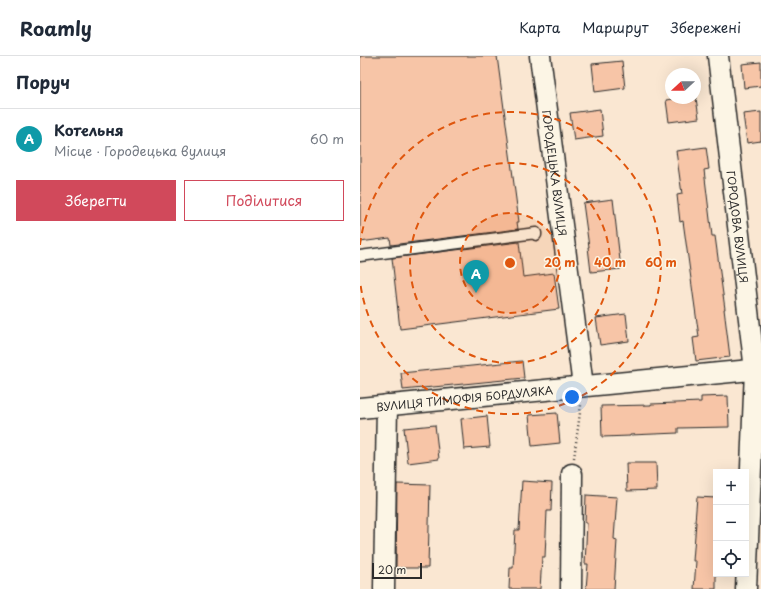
<!DOCTYPE html>
<html lang="uk">
<meta charset="utf-8">
<style>
:root{--surface:#fff;--page:#f6f6f7;--text:#1f2937;--muted:#747a83;--line:#e0e1e3;--accent:#d1495b}
body{margin:0;font-family:"Playpen Sans",sans-serif;background:var(--page);color:var(--text)}
.controls{position:absolute;right:12px;bottom:12px;display:grid;overflow:hidden;border-radius:0px;box-shadow:0 4px 16px #0002}
.controls button{width:36px;height:36px;display:grid;place-items:center;padding:0;border:0;border-bottom:1px solid var(--line);background:var(--surface);color:var(--text);font:20px sans-serif}
.compass{position:absolute;left:305px;top:12px;width:36px;height:36px;border-radius:50%;background:var(--surface);box-shadow:0 4px 16px #0002;rotate:249deg}
.scale{position:absolute;left:12px;bottom:10px;width:50px;box-sizing:border-box;padding-left:4px;border:2px solid #2b2b2b;border-top:0;font-size:11px;line-height:14px;white-space:nowrap;color:#2b2b2b;-webkit-text-stroke:3px #fcf5e5;paint-order:stroke}
.you{position:absolute;left:212px;top:341px;width:14px;height:14px;margin:-10px;border:3px solid #fff;border-radius:50%;background:#1a73e8;box-shadow:0 0 0 6px #1a73e833}
.badge{display:grid;place-items:center;width:26px;height:26px;border-radius:50%;background:var(--accent);color:#fff;font-size:13px;font-weight:700}
.pin{position:absolute;translate:-50% -33px;filter:drop-shadow(0 1px 2px #0008)}
.pin::after{content:'';position:absolute;top:21px;width:14px;height:12px;background:inherit;clip-path:polygon(0 0,100% 0,50% 100%)}
.list{margin:0;padding:0;list-style:none}
h2{display:flex;justify-content:space-between;align-items:center;height:52px;margin:0;padding:0 16px;font-size:17px}
h2 small{font-size:13px;font-weight:400;color:var(--muted)}
.list li{display:grid;grid-template-columns:26px 1fr auto;gap:12px;align-items:center;box-sizing:border-box;height:60px;padding:0 16px;border-top:1px solid var(--line)}
.list b{display:block;font-size:15px;white-space:nowrap}
.list p{margin:0;font-size:13px;white-space:nowrap;color:var(--muted)}
.list em{font-size:13px;font-style:normal;color:var(--muted)}
.actions{display:flex;gap:8px;padding:12px 16px}
.actions a{flex:1;padding:9px 0;border:1px solid var(--accent);border-radius:0px;text-align:center;font-size:14px;color:var(--accent)}
.actions .main{background:var(--accent);color:#fff}
.icon{flex:none;width:22px;height:22px;fill:none;stroke:currentColor;stroke-width:2;stroke-linecap:round;stroke-linejoin:round}
.map{position:relative;flex:none;width:401px;height:533px;overflow:hidden}
header{display:flex;align-items:center;gap:24px;box-sizing:border-box;height:56px;padding:0 20px;background:var(--surface);border-bottom:1px solid var(--line)}
header strong{font-size:19px}
nav{display:flex;gap:22px;margin-inline-start:auto;font-size:14px}
main{display:flex}
aside{flex:1;background:var(--surface)}
.map>svg:first-child{display:block}
</style>
<header>
<strong>Roamly</strong>
<nav><a>Карта</a><a>Маршрут</a><a>Збережені</a></nav>
</header>
<main>
<aside>
<h2>Поруч<small></small></h2>
<ul class="list">
<li><span class="badge" style="background:#0f9aa8">A</span><div><b>Котельня</b><p>Місце · Городецька вулиця</p></div><em>60 m</em></li>
</ul>
<div class="actions"><a class="main">Зберегти</a><a>Поділитися</a></div>
</aside>
<div class="map">
<svg width="401" height="533" viewBox="0 0 401 533">
<rect width="100%" height="100%" fill="#fae7d2"/>
<filter id="ink" filterUnits="userSpaceOnUse"><feTurbulence type="fractalNoise" baseFrequency=".025" numOctaves="2"/><feDisplacementMap in="SourceGraphic" scale="8" xChannelSelector="R" yChannelSelector="G"/><feConvolveMatrix kernelMatrix="1 2 1 2 8 2 1 2 1" color-interpolation-filters="sRGB"/></filter>
<g filter="url(#ink)">
<g fill="#f7c5a7" stroke="#2b2b2b">
<path d="M 0,0 L 137,0 L 159,166 L 157,166 L 158,173 L 31,189 L 30,182 L 0,186 Z"/>
<path d="M 262,5 L 265,32 L 235,36 L 232,8 Z"/>
<path d="M 401,6 L 401,30 L 384,32 L 382,8 Z"/>
<path d="M 318,42 L 336,42 L 339,62 L 309,66 L 306,44 Z"/>
<path d="M 240,53 L 243,80 L 214,84 L 210,57 Z"/>
<path d="M 401,56 L 401,85 L 387,87 L 383,58 Z"/>
<path d="M 346,91 L 349,113 L 344,114 L 352,180 L 355,180 L 365,253 L 364,253 L 370,301 L 336,305 L 333,282 L 339,281 L 323,165 L 320,166 L 317,139 L 322,138 L 316,95 Z"/>
<path d="M 253,143 L 261,213 L 231,216 L 228,191 L 229,191 L 223,147 Z"/>
<path d="M 159,186 L 163,221 L 194,217 L 199,253 L 40,273 L 32,202 Z"/>
<path d="M 266,258 L 269,285 L 240,289 L 236,262 Z"/>
<path d="M 162,305 L 164,322 L 43,334 L 41,317 Z"/>
<path d="M 368,340 L 369,371 L 318,372 L 318,377 L 270,379 L 270,380 L 242,381 L 241,350 L 291,349 L 291,348 L 341,346 L 341,341 Z"/>
<path d="M 197,357 L 200,387 L 172,390 L 169,359 Z"/>
<path d="M 127,360 L 130,391 L 104,393 L 101,363 Z"/>
<path d="M 75,369 L 79,403 L 48,407 L 44,372 Z"/>
<path d="M 266,407 L 296,407 L 297,434 L 267,435 Z"/>
<path d="M 162,425 L 192,427 L 191,455 L 187,455 L 185,501 L 182,501 L 180,533 L 149,533 L 150,512 L 153,512 L 155,474 L 159,474 Z"/>
<path d="M 37,428 L 70,429 L 68,512 L 36,512 Z"/>
<path d="M 226,439 L 257,441 L 254,483 L 257,484 L 254,533 L 226,533 L 228,508 L 225,508 L 227,467 L 225,467 Z"/>
<path d="M 337,441 L 356,442 L 356,533 L 334,533 L 336,505 L 333,505 L 336,466 L 335,466 Z"/>
</g>
<g fill="none" stroke-linecap="round" stroke-linejoin="round">
<defs>
<path id="lane" d="M 0,200 L 176,177 L 176,179"/>
<g id="street">
<path id="s1" d="M 180,0 L 223,330"/>
<path id="s2" d="M 358,0 L 395,314 L 386,533"/>
<path id="s3" d="M 0,352 L 401,313"/>
<path d="M 24,533 L 27,349"/>
<path d="M 211,533 L 212,418"/>
</g>
</defs>
<use href="#lane" stroke="#2b2b2b" stroke-width="13"/>
<use href="#street" stroke="#2b2b2b" stroke-width="23"/>
<path stroke="#2b2b2b" stroke-width="2.5" stroke-dasharray="1 3" stroke-linecap="butt" d="M 214,402 L 221,349"/>
<use href="#lane" stroke="#fcf5e5" stroke-width="10"/>
<use href="#street" stroke="#fcf5e5" stroke-width="20"/>
</g>
</g>
<circle cx="150" cy="207" r="50" fill="#df570e" fill-opacity=".12"/>
<g fill="none" stroke="#df570e" stroke-width="2" stroke-dasharray="7 5">
<circle cx="150" cy="207" r="50"/>
<circle cx="150" cy="207" r="100"/>
<path d="M0 189A151 151 0 1 1 0 225"/>
</g>
<g text-anchor="middle" dominant-baseline="central" stroke-width="3" stroke-linejoin="round" paint-order="stroke">
<g font-size="11" fill="#2b2b2b" stroke="#fcf5e5">
<text stroke="none"><textPath href="#s1" startOffset="118">ГОРОДЕЦЬКА ВУЛИЦЯ</textPath></text>
<text stroke="none"><textPath href="#s2" startOffset="172">ГОРОДОВА ВУЛИЦЯ</textPath></text>
<text stroke="none"><textPath href="#s3" startOffset="105">ВУЛИЦЯ ТИМОФІЯ БОРДУЛЯКА</textPath></text>
</g>
</g>
<circle cx="150" cy="207" r="6" fill="#df570e" stroke="#fcf5e5" stroke-width="2"/>
<g font-size="12" text-anchor="middle" font-weight="bold" fill="#df570e" stroke="#fcf5e5" stroke-width="3" stroke-linejoin="round" paint-order="stroke">
<text x="200" y="211">20 m</text>
<text x="250" y="211">40 m</text>
<text x="301" y="211">60 m</text>
</g>
</svg>
<div class="controls">
<button>+</button>
<button>−</button>
<button><svg class="icon" aria-label="locate" viewBox="0 0 24 24"><circle cx="12" cy="12" r="6"/><path d="M12 2v4M12 18v4M2 12h4M18 12h4"/></svg></button>
</div>
<svg class="compass" viewBox="-18 -18 36 36"><path d="M0-13l5 13h-10z" fill="#e53935"/><path d="M0 13l5-13h-10z" fill="#747a83"/></svg>
<div class="scale">20 m</div>
<div class="you"></div>
<div class="pin badge" style="left:116px;top:237px;background:#0f9aa8">A</div>
</div>
</main>
